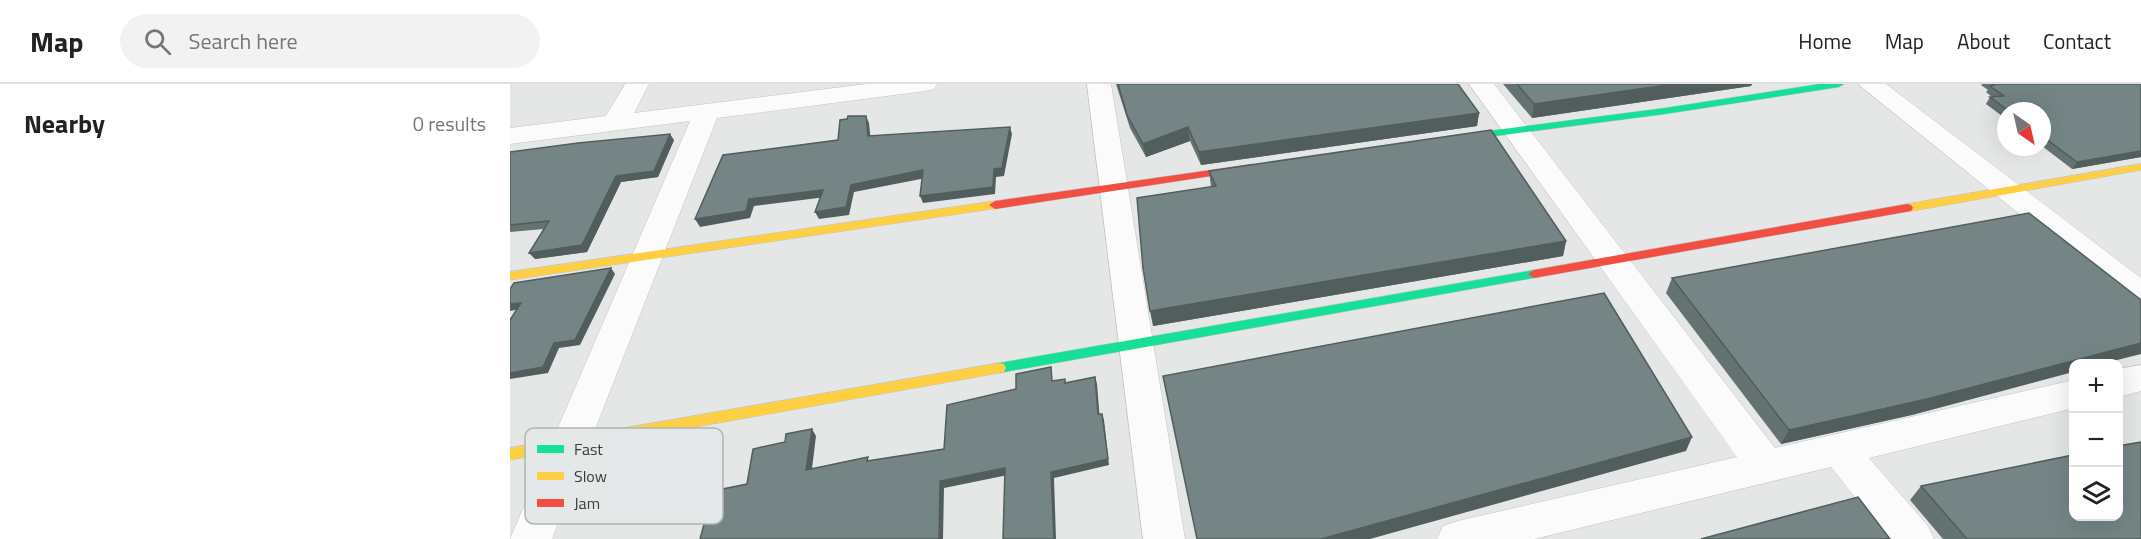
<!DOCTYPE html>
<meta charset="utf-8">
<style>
:root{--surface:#fff;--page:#f2f2f2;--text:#222;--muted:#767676;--line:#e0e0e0}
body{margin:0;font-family:"Titillium Web",sans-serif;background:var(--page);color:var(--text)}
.controls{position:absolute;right:18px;bottom:18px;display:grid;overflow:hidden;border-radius:12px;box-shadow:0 6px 24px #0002}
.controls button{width:54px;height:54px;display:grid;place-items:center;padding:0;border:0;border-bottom:2px solid var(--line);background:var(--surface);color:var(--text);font:30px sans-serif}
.compass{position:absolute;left:1487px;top:18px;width:54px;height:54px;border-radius:50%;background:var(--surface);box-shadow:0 6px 24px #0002;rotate:146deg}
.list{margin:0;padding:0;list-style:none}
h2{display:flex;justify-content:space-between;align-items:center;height:78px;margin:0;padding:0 24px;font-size:26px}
h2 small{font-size:20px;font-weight:400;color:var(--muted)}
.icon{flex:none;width:33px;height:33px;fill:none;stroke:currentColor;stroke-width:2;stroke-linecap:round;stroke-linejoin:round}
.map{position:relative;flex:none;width:1631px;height:455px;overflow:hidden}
header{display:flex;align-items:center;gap:36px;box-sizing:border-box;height:84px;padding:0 30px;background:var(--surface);border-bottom:2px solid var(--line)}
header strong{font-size:28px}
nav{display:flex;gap:33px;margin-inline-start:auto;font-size:21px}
.search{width:420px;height:54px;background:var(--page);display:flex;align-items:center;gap:15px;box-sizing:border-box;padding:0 21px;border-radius:33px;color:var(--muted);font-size:22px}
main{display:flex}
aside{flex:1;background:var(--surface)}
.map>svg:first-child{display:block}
</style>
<header>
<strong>Map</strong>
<div class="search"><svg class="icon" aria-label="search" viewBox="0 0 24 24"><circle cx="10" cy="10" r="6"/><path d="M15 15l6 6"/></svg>Search here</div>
<nav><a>Home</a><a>Map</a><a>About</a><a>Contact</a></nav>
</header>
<main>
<aside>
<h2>Nearby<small>0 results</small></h2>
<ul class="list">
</ul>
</aside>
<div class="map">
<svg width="1631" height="455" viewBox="0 0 1631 455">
<rect width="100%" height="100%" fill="#e5e7e7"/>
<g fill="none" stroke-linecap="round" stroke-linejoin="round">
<defs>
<g id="street">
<path d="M 115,0 L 139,0 L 124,29 L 356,0 L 427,0 L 424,5 L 415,7 L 207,34 L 42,455 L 0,455 L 180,37 L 0,60 L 0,44 L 96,32 Z"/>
<path d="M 577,0 L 601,0 L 675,455 L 633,455 Z"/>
<path d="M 959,0 L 984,0 L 1265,364 L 1564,296 L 1564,324 L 1359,374 L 1418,442 L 1424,455 L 1378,455 L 1321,383 L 1024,455 L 927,455 L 933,442 L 948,437 L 1227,373 Z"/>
<path d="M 1348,0 L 1376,0 L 1631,194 L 1631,222 L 1620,219 Z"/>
<path d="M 1631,281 L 1631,307 L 1608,313 L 1608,285 Z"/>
</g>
<g id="fast">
<path d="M 1310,0 L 1334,0 L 1329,3 L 1155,30 L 940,58 L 935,55 L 940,52 L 1155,24 Z"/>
<path d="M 1024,186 L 1029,187 L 1030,190 L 1029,193 L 489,289 L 484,288 L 482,284 L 484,280 L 489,279 Z"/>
</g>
<g id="slow">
<path d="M 1631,80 L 1631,86 L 1397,128 L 1391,124 L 1397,120 Z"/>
<path d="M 485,117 L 489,118 L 491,121 L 489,124 L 0,196 L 0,188 Z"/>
<path d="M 489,279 L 494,280 L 496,284 L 494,288 L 489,289 L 0,376 L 0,364 Z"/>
</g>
<g id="jam">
<path d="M 743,80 L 747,81 L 747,85 L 485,125 L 479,121 L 485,117 Z"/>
<path d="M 1397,120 L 1401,121 L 1403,124 L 1401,127 L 1024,194 L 1018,190 L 1024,186 Z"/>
</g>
</defs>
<use href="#street" stroke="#c1c3c3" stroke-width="1"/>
<use href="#fast" stroke="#c1c3c3" stroke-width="1"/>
<use href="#slow" stroke="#c1c3c3" stroke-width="1"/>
<use href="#jam" stroke="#c1c3c3" stroke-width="1"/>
<use href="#street" fill="#fbfbfb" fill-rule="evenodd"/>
<use href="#fast" fill="#16e098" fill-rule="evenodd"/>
<use href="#slow" fill="#ffcf43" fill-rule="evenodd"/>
<use href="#jam" fill="#f24e42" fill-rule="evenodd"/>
</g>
<g fill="#657272">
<path d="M 606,0 L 948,0 L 969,29 L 967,42 L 691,81 L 680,57 L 636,73 L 620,44 Z"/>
<path d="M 993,0 L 1242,0 L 1241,2 L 1022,34 Z"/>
<path d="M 1472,0 L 1631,0 L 1631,73 L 1562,85 L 1532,62 L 1532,27 L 1496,27 L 1496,35 L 1476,20 L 1480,13 L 1482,13 L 1476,8 L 1478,6 L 1471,1 Z"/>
<path d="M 164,56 L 148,93 L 111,98 L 77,168 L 25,175 L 34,145 L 0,148 L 0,68 Z"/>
<path d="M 699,87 L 1056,157 L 1053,172 L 643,242 L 701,103 Z"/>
<path d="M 1162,194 L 1406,330 L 1271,360 L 1156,209 Z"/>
<path d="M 1411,402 L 1631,455 L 1433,455 L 1400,416 Z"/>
</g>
<g fill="#525d5d">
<path d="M 1164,0 L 1242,0 L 1241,2 L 1022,34 L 1024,20 Z"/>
<path d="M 969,29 L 967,42 L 691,81 L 689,68 Z"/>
<path d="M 356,32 L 359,39 L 361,59 L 358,52 Z"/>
<path d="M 500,43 L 502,50 L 494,92 L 486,93 L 485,110 L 413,119 L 410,112 L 484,85 Z"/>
<path d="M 678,43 L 680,57 L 636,73 L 633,60 Z"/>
<path d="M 160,50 L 164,56 L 148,93 L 111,98 L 77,168 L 25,175 L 19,169 L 106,92 Z"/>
<path d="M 1631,67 L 1631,73 L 1562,85 L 1567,78 Z"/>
<path d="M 413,86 L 416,94 L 344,108 L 339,131 L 309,135 L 305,128 L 341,101 Z"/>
<path d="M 313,106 L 316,113 L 244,122 L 240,134 L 190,143 L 185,135 L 239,115 Z"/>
<path d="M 1056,157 L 1053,172 L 643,242 L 640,227 Z"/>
<path d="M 101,184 L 105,190 L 70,261 L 49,264 L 38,289 L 0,295 L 0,289 Z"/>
<path d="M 11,219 L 15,224 L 0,227 L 0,220 Z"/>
<path d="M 1631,259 L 1631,270 L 1595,279 L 1563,279 L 1563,288 L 1406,330 L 1271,360 L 1279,346 Z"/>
<path d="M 585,293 L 587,300 L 590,337 L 588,330 Z"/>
<path d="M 592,330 L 594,336 L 599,381 L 544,394 L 546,455 L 542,455 L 541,388 Z"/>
<path d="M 302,345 L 306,352 L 301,393 L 296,386 Z"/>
<path d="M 1182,353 L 1176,367 L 860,455 L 811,455 Z"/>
<path d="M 495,384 L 498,391 L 434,404 L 433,455 L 429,455 L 430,397 Z"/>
</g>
<g fill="#758585" stroke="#525d5d" stroke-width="1.5">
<path d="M 608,0 L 948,0 L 969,29 L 689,68 L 678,43 L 633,60 L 617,31 Z"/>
<path d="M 1007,0 L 1164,0 L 1024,20 Z"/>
<path d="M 1482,0 L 1631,0 L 1631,67 L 1567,78 L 1532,52 L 1532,27 L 1499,27 L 1480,13 L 1494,12 L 1480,2 L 1484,1 Z"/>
<path d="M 338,32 L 356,32 L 358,52 L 500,43 L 492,84 L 484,85 L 483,103 L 410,112 L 413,86 L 341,101 L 336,123 L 305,128 L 313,106 L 239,115 L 236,127 L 185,135 L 213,71 L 328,56 L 330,36 L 337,35 Z"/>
<path d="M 981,46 L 1056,157 L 640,227 L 633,184 L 627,114 L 706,102 L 699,87 Z"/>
<path d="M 160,50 L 144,87 L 106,92 L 72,161 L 19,169 L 39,137 L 0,141 L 0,68 L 68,59 Z"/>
<path d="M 1519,129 L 1631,216 L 1631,259 L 1417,315 L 1279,346 L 1162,194 Z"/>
<path d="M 101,184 L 65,256 L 44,259 L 33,283 L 0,289 L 0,236 L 11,219 L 0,220 L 0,205 L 4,199 Z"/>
<path d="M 1094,209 L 1182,353 L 811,455 L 687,455 L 653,292 Z"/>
<path d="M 541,283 L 542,297 L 555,295 L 555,299 L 585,293 L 588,330 L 592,330 L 598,375 L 541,388 L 544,455 L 493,455 L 495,384 L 430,397 L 429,455 L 190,455 L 203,407 L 237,400 L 243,365 L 275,358 L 276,350 L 302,345 L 296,386 L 358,373 L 357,377 L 434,365 L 437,321 L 506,305 L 506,290 Z"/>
<path d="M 1631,358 L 1631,455 L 1457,455 L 1411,402 L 1563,371 L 1563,432 L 1608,432 L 1608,362 Z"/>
<path d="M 1348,413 L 1380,455 L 1191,455 Z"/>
</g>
<rect x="15" y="344" width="198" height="96" rx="9" fill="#e4e8e8" stroke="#b1b4b4" stroke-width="1.5"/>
<rect x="27" y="361" width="27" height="8" fill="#16e098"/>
<rect x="27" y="388" width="27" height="8" fill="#ffcf43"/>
<rect x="27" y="415" width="27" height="8" fill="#f24e42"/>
<g font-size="16" fill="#3a3b3b">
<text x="64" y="371">Fast</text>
<text x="64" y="398">Slow</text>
<text x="64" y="425">Jam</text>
</g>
</svg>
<div class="controls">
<button>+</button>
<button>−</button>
<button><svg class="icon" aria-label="layers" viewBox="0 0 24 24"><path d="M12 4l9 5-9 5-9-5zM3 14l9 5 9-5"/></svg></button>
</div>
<svg class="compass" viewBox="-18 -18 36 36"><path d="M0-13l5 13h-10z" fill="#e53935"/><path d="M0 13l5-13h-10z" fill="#767676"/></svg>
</div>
</main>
